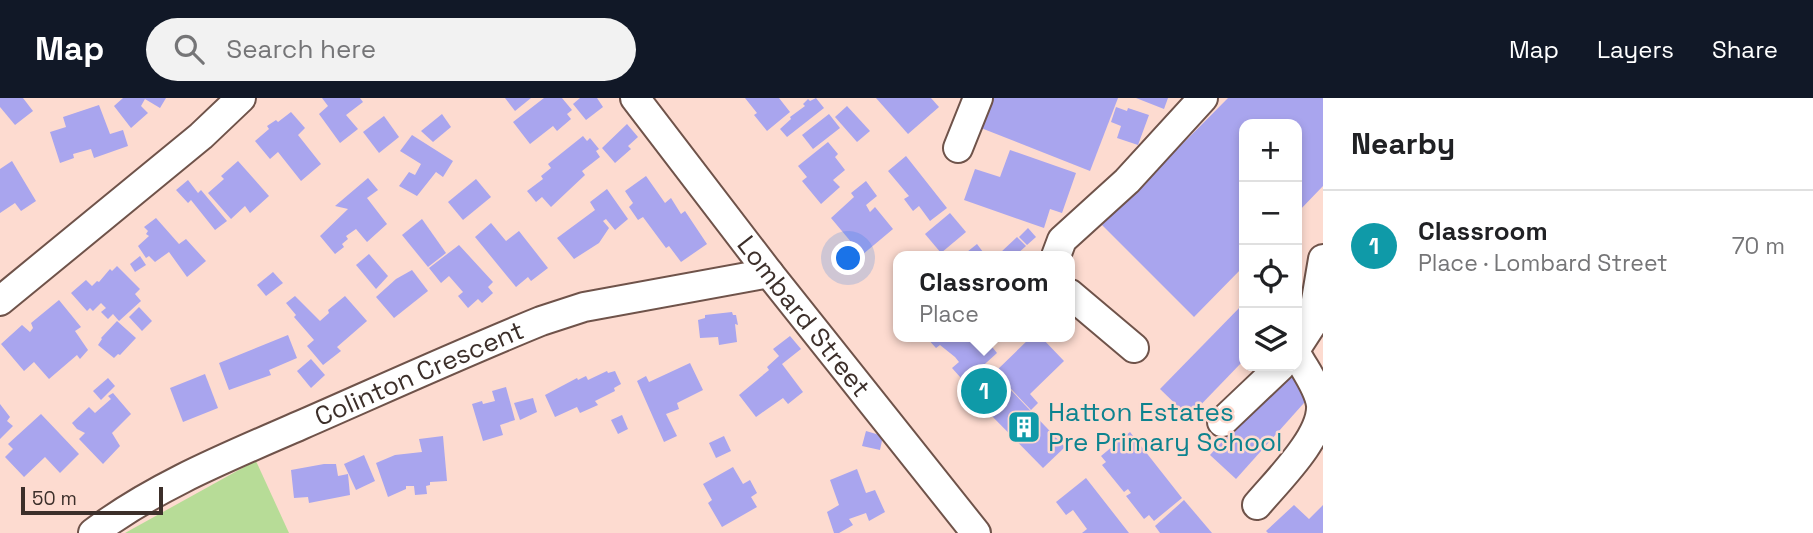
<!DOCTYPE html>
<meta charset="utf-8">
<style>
:root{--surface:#fff;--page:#f2f2f2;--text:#202124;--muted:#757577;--line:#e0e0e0;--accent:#111827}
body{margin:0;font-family:"Space Grotesk",sans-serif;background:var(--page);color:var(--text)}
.controls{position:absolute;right:21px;top:21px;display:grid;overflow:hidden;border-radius:14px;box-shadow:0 4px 10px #0003}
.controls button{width:63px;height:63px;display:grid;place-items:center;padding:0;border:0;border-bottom:2px solid var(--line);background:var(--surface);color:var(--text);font:35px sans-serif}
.scale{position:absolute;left:21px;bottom:18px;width:142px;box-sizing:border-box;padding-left:7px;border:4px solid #3c2f2a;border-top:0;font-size:19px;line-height:24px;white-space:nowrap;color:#3c2f2a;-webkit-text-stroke:5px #fddbd0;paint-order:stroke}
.you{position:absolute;left:849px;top:161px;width:24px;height:24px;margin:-18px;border:5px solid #fff;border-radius:50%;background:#1a73e8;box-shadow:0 0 0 10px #1a73e833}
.badge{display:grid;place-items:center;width:46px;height:46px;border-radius:50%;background:var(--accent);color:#fff;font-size:23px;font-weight:700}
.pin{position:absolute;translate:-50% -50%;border:4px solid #fff;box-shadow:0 2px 7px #0006}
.popup{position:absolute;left:893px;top:153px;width:182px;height:91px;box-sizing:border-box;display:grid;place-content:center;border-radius:14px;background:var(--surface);filter:drop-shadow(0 2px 5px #0005);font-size:23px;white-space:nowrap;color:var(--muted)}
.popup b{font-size:26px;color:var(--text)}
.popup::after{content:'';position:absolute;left:50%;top:100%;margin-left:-14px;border:14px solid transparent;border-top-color:var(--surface)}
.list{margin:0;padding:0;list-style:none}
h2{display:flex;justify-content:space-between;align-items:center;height:91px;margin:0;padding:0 28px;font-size:30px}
h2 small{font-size:23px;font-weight:400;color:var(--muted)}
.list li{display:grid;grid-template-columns:46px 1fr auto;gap:21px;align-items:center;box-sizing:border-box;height:112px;padding:0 28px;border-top:2px solid var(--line)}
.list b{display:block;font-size:26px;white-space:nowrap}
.list p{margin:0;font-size:23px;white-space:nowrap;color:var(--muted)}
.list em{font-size:23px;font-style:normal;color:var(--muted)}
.icon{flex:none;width:38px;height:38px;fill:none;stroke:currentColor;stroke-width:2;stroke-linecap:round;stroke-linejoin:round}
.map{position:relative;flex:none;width:1323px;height:435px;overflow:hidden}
header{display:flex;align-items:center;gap:42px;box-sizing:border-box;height:98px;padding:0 35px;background:var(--accent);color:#fff}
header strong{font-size:33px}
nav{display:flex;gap:38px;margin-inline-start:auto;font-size:24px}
.search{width:490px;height:63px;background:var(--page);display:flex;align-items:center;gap:18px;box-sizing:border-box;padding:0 24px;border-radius:38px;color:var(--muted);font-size:26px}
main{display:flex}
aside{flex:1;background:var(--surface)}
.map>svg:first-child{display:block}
</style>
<header>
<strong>Map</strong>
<div class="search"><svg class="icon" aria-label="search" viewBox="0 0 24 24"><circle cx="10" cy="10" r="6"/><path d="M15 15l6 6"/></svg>Search here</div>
<nav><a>Map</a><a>Layers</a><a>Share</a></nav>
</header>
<main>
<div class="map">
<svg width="1323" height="435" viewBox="0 0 1323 435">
<rect width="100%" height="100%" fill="#fddbd0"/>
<path fill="#b7dc97" d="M 256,363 L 289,435 L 125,435 L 255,363 Z"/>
<g fill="#a9a5ee">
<path d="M 0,0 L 23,0 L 33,13 L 15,27 L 0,9 Z"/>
<path d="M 123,0 L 166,0 L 160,10 L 145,1 L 141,8 L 148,15 L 131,30 L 114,8 Z"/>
<path d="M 322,0 L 360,0 L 363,4 L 346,17 L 358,31 L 340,45 L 319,16 L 328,8 Z"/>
<path d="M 505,0 L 531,0 L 515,13 Z"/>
<path d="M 544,0 L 562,0 L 572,12 L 567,16 L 571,21 L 557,33 L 553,28 L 530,46 L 513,24 Z"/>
<path d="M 580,0 L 597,0 L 603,9 L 586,22 L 573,6 Z"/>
<path d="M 745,0 L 779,0 L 790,14 L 767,33 L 754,17 L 757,15 Z"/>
<path d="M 816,0 L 824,10 L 787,39 L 780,31 L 791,21 L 790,19 L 805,8 L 803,6 L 808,1 L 810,3 Z"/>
<path d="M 876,0 L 931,0 L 939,9 L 908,36 Z"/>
<path d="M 992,0 L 1118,0 L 1090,73 L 981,30 Z"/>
<path d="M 1136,0 L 1168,0 L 1164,11 Z"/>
<path d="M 1228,0 L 1323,0 L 1323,88 L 1297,115 L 1297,26 L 1244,26 L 1244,168 L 1194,219 L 1102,127 Z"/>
<path d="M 99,7 L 110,36 L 123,32 L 128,48 L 94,60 L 91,51 L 73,56 L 74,60 L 60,65 L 50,34 L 66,29 L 63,19 Z"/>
<path d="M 847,8 L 870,33 L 857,44 L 835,19 Z"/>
<path d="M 1116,9 L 1127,13 L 1128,10 L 1149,17 L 1138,47 L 1117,40 L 1121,28 L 1111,24 Z"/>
<path d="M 291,14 L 305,30 L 298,37 L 321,66 L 301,83 L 278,54 L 270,61 L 255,43 L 269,31 L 267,28 L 276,22 L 278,24 Z"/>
<path d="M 442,16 L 451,29 L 433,44 L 421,33 Z"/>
<path d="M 829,16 L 840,30 L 813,51 L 802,37 Z"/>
<path d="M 384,18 L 399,39 L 379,55 L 363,34 Z"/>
<path d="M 627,26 L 638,39 L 628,48 L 631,51 L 615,65 L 602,50 Z"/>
<path d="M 412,37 L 453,63 L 443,79 L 436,74 L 417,98 L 399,88 L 409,74 L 415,77 L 421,66 L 400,53 Z"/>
<path d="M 583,38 L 587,43 L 590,40 L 599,51 L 596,53 L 600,59 L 582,73 L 585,77 L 551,109 L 542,99 L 536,104 L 527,93 L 543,81 L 541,78 L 551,70 L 548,66 Z"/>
<path d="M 828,44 L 838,56 L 835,59 L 845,72 L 833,82 L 840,89 L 821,106 L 802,83 L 807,79 L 798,68 Z"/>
<path d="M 1010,52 L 1076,75 L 1062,115 L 1050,111 L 1044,130 L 964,102 L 975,71 L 1000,79 Z"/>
<path d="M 906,58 L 947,110 L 930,123 L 919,108 L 913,113 L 904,101 L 909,98 L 888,73 Z"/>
<path d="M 12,63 L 36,103 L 21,113 L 15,105 L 0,115 L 0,71 Z"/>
<path d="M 238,63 L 269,98 L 250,115 L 245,108 L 231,121 L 208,95 L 224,81 L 221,78 Z"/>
<path d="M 646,78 L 665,105 L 671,100 L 681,116 L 685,113 L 707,146 L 681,164 L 669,148 L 666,150 L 643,119 L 638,122 L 629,109 L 633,105 L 625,93 Z"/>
<path d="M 368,80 L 378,92 L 367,100 L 387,126 L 367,144 L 356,131 L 346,138 L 348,141 L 342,146 L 344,149 L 335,156 L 320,138 L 348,111 L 335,108 Z"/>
<path d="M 476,81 L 491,99 L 463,122 L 448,104 Z"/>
<path d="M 188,82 L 198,95 L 201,92 L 227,123 L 215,132 L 191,102 L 188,105 L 176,92 Z"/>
<path d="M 866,83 L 877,98 L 866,107 L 870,114 L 875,109 L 893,131 L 862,157 L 831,120 L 854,99 L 851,95 Z"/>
<path d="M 607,91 L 628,121 L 615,132 L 606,121 L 603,123 L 609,130 L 599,145 L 574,161 L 557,140 L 595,112 L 590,104 Z"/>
<path d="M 950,115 L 966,134 L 941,155 L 925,136 Z"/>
<path d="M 156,120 L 179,146 L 186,141 L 206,163 L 187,179 L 169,154 L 155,164 L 149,158 L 146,160 L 138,148 L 149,138 L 146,136 L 148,133 L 144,129 Z"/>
<path d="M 422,121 L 446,155 L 428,169 L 402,137 Z"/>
<path d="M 491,125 L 506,143 L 519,133 L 548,170 L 531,183 L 528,179 L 516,189 L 475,139 Z"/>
<path d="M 1028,130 L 1036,139 L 1027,147 L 1019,139 Z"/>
<path d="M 1017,139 L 1026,148 L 1015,158 L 1004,158 L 1000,155 Z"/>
<path d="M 977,146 L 986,158 L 962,158 Z"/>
<path d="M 459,147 L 493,184 L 488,189 L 493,195 L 482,205 L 478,201 L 468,210 L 458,198 L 463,194 L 449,178 L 441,185 L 429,170 Z"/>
<path d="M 369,156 L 388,178 L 376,191 L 356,167 Z"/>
<path d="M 140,158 L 146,167 L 135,174 L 130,166 Z"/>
<path d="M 117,168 L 140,191 L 135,196 L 141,203 L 119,223 L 113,216 L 108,221 L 101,214 L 106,210 L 101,205 L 93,213 L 90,210 L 87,213 L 71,195 L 86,182 L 92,188 L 97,183 L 99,184 L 110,171 L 112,173 Z"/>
<path d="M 412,172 L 428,193 L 394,220 L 376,199 L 396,181 Z"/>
<path d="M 273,174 L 283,185 L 266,198 L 257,187 Z"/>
<path d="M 295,198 L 320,223 L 329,215 L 328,212 L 345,198 L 367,223 L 337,249 L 341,253 L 323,267 L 307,248 L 314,242 L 294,219 L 296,217 L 286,205 Z"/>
<path d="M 59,202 L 81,229 L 75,233 L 88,252 L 80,261 L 77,257 L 49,281 L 34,264 L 24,273 L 1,246 L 22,227 L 30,234 L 33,230 L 31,225 Z"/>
<path d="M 1244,205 L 1244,262 L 1189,319 L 1160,291 Z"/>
<path d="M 139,209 L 152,223 L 142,233 L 129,219 Z"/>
<path d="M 732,214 L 733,217 L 736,217 L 738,227 L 735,226 L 737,244 L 719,247 L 718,239 L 700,240 L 698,222 L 705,220 L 705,217 Z"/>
<path d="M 117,223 L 136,240 L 120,257 L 118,256 L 114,260 L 98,247 L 102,241 L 101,240 Z"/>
<path d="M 288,237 L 297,260 L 269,272 L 271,277 L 229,292 L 219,265 Z"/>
<path d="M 790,238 L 801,251 L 782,266 L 803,294 L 788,306 L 783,300 L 756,319 L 739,297 L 769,272 L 767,269 L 779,258 L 773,251 Z"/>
<path d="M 926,239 L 984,239 L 997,255 L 976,274 L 980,279 L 969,289 L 952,270 L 959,264 L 955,259 L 940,247 L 936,250 Z"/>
<path d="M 1031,239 L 1041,239 L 1064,263 L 1030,296 L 1038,305 L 1031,312 L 995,274 Z"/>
<path d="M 311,261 L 325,277 L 311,290 L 297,273 Z"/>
<path d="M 690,265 L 703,292 L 677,305 L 679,311 L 666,316 L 677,338 L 664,344 L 637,283 L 646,278 L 649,284 Z"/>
<path d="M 607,273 L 608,275 L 615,273 L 621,286 L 614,290 L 615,293 L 595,303 L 598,307 L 580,315 L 577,309 L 555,319 L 545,297 L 577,280 L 578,282 L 586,278 L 588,282 Z"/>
<path d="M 1286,273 L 1312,296 L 1236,381 L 1210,357 Z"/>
<path d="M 993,274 L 1004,287 L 976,313 L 965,300 Z"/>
<path d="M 205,276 L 218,310 L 183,324 L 170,290 Z"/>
<path d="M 108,280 L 115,288 L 101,302 L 93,293 Z"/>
<path d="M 1006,287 L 1065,349 L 1043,370 L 983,309 Z"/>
<path d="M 506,289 L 515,322 L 500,327 L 503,337 L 483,343 L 472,306 L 482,303 L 483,306 L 495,303 L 492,293 Z"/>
<path d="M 113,295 L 131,316 L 112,335 L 120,348 L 103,366 L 79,341 L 85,335 L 77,331 L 72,325 L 89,309 L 95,315 L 111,301 L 108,298 Z"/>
<path d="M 533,300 L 537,314 L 520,322 L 514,305 Z"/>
<path d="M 0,306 L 10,319 L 7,323 L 13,328 L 0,341 Z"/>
<path d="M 41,316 L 79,356 L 60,375 L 45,359 L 24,379 L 5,359 L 13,351 L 8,346 Z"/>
<path d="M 622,317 L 628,331 L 618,336 L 611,322 Z"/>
<path d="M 866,333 L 883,338 L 880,352 L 862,348 Z"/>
<path d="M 1130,334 L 1182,400 L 1154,423 L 1149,417 L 1144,421 L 1126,398 L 1131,395 L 1128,391 L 1124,394 L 1102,367 L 1106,364 L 1101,358 Z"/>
<path d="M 443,338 L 447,383 L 430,384 L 430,387 L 426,388 L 427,396 L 415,397 L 414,388 L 406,388 L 406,391 L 388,399 L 376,365 L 395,357 L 422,354 L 419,341 Z"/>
<path d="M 724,338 L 731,353 L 716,360 L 709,345 Z"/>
<path d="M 364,357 L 375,383 L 356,392 L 344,366 Z"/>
<path d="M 324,366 L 336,366 L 338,378 L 348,376 L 350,397 L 309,405 L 308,399 L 294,400 L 291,372 Z"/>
<path d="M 733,369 L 743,386 L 750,382 L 757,395 L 751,399 L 757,409 L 722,429 L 708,405 L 712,402 L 703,386 Z"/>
<path d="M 857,371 L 866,395 L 875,392 L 885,414 L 869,423 L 866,415 L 849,421 L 853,427 L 839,435 L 834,435 L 827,414 L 839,407 L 830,382 Z"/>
<path d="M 1086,380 L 1129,435 L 1082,435 L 1087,431 L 1073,412 L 1066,417 L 1056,404 Z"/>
<path d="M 1184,402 L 1212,435 L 1160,435 L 1155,428 Z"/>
<path d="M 1294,407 L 1309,421 L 1323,407 L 1323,435 L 1268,435 L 1266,433 Z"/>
</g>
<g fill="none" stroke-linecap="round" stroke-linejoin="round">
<defs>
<g id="minor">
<path id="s1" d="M 635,0 L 769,175 L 976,435"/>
<path d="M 958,50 L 978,0"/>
<path d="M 1056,158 L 1062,142 L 1127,83 L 1203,0"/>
<path d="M 1070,196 L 1134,250"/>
<path d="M 0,203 L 201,38 L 241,0"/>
<path d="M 1297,249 L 1312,226 L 1323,161"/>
<path d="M 1222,324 L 1281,268"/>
<path d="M 1257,407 C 1277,383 1323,339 1321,307 C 1319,290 1305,272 1297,257"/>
<path id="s2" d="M 93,435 C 155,388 230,358 301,327 C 381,292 460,256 541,223 L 584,209 L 769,175"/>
</g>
</defs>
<use href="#minor" stroke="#6f534a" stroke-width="32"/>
<use href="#minor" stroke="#fff" stroke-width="28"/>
</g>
<defs>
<symbol id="building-square" viewBox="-11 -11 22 22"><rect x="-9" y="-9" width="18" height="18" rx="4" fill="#0f9aa8" stroke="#fddbd0"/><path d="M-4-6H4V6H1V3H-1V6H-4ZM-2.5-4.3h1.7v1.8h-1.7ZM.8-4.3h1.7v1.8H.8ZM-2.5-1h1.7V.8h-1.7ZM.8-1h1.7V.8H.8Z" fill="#fff"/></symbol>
</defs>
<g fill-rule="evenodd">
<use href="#building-square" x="1005" y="310" width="38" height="38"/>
</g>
<g text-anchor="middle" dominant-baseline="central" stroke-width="5" stroke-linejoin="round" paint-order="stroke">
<g font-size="26" fill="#3c2f2a" stroke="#fddbd0">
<text stroke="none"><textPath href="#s1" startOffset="276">Lombard Street</textPath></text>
<text stroke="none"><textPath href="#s2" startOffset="364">Colinton Crescent</textPath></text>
</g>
<g font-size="26" fill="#0d838f" stroke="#fddbd0" text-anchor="start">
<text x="1048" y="314">Hatton Estates<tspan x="1048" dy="30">Pre Primary School</tspan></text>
</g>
</g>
</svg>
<div class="controls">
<button>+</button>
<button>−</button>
<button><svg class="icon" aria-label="locate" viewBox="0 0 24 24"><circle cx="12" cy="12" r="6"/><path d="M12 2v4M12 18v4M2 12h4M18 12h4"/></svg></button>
<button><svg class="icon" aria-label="layers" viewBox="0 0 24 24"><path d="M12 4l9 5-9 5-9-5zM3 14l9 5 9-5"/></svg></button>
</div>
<div class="scale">50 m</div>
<div class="you"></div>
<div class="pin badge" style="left:984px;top:293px;background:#0f9aa8">1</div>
<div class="popup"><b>Classroom</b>Place</div>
</div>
<aside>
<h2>Nearby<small></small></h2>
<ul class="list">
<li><span class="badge" style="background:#0f9aa8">1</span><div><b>Classroom</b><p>Place · Lombard Street</p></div><em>70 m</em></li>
</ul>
</aside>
</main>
